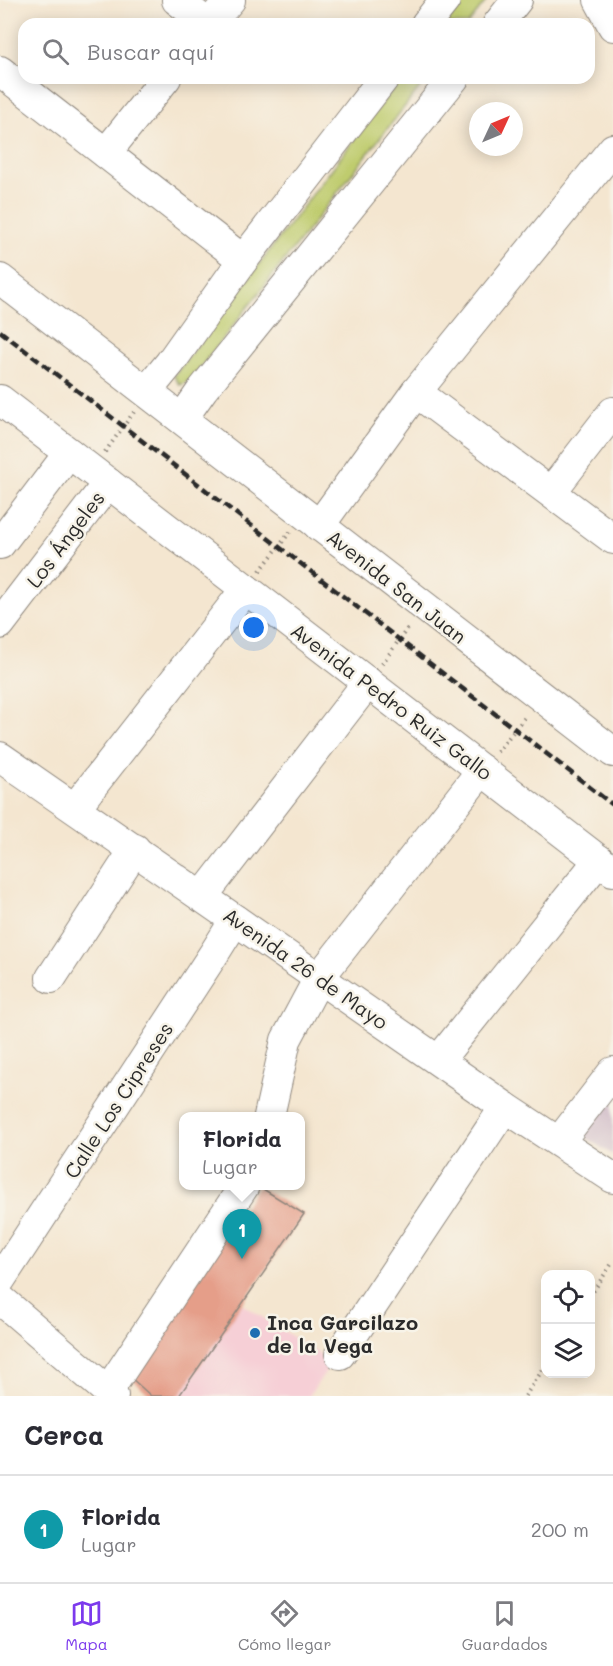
<!DOCTYPE html>
<html lang="es">
<meta charset="utf-8">
<style>
:root{--surface:#fff;--page:#f2f2f3;--text:#2b2b33;--muted:#7c7c81;--line:#e1e1e2;--accent:#7c3aed}
body{margin:0;font-family:Mali,sans-serif;background:var(--page);color:var(--text)}
.controls{position:absolute;right:18px;bottom:18px;display:grid;overflow:hidden;border-radius:12px;box-shadow:0 3px 15px #0003}
.controls button{width:54px;height:54px;display:grid;place-items:center;padding:0;border:0;border-bottom:2px solid var(--line);background:var(--surface);color:var(--text);font:30px sans-serif}
.compass{position:absolute;left:469px;top:102px;width:54px;height:54px;border-radius:50%;background:var(--surface);box-shadow:0 3px 15px #0003;rotate:46deg}
.you{position:absolute;left:254px;top:628px;width:21px;height:21px;margin:-15px;border:4px solid #fff;border-radius:50%;background:#1a73e8;box-shadow:0 0 0 9px #1a73e833}
.badge{display:grid;place-items:center;width:39px;height:39px;border-radius:50%;background:var(--accent);color:#fff;font-size:20px;font-weight:700}
.pin{position:absolute;translate:-50% -50px;filter:drop-shadow(0 2px 3px #0008)}
.pin::after{content:'';position:absolute;top:32px;width:21px;height:18px;background:inherit;clip-path:polygon(0 0,100% 0,50% 100%)}
.popup{position:absolute;left:179px;top:1112px;width:126px;height:78px;box-sizing:border-box;display:grid;place-content:center;border-radius:12px;background:var(--surface);filter:drop-shadow(0 2px 4px #0005);font-size:20px;white-space:nowrap;color:var(--muted)}
.popup b{font-size:22px;color:var(--text)}
.popup::after{content:'';position:absolute;left:50%;top:100%;margin-left:-12px;border:12px solid transparent;border-top-color:var(--surface)}
.list{margin:0;padding:0;list-style:none}
h2{display:flex;justify-content:space-between;align-items:center;height:78px;margin:0;padding:0 24px;font-size:26px}
h2 small{font-size:20px;font-weight:400;color:var(--muted)}
.list li{display:grid;grid-template-columns:39px 1fr auto;gap:18px;align-items:center;box-sizing:border-box;height:108px;padding:0 24px;border-top:2px solid var(--line)}
.list b{display:block;font-size:22px;white-space:nowrap}
.list p{margin:0;font-size:20px;white-space:nowrap;color:var(--muted)}
.list em{font-size:20px;font-style:normal;color:var(--muted)}
.icon{flex:none;width:33px;height:33px;fill:none;stroke:currentColor;stroke-width:2;stroke-linecap:round;stroke-linejoin:round}
.map{position:relative;flex:none;width:613px;height:1396px;overflow:hidden}
.search{position:absolute;background:var(--surface);box-shadow:0 3px 15px #0003;left:18px;right:18px;top:18px;height:66px;display:flex;align-items:center;gap:15px;box-sizing:border-box;padding:0 21px;border-radius:18px;color:var(--muted);font-size:22px}
.sheet{height:186px;background:var(--surface)}
nav{display:flex;justify-content:space-around;align-items:center;box-sizing:border-box;height:84px;border-top:2px solid var(--line);background:var(--surface);font-size:16px;color:var(--muted)}
nav a{display:grid;justify-items:center;gap:3px}
nav .on{color:var(--accent)}
.map>svg:first-child{display:block}
</style>
<div class="map">
<svg width="613" height="1396" viewBox="0 0 613 1396">
<rect width="100%" height="100%" fill="#f7f3e8"/>
<filter id="ink" filterUnits="userSpaceOnUse"><feTurbulence type="fractalNoise" baseFrequency=".0167" numOctaves="2"/><feDisplacementMap in="SourceGraphic" scale="12" xChannelSelector="R" yChannelSelector="G"/><feConvolveMatrix kernelMatrix="1 2 1 2 8 2 1 2 1" color-interpolation-filters="sRGB"/></filter>
<filter id="wash" filterUnits="userSpaceOnUse"><feTurbulence type="fractalNoise" baseFrequency=".008" numOctaves="4" result="noise"/><feDisplacementMap in="SourceGraphic" scale="24" xChannelSelector="R" yChannelSelector="G"/><feGaussianBlur stdDeviation="1.35" result="paint"/><feColorMatrix in="noise" values="0 0 0 0 0 0 0 0 0 0 0 0 0 0 0 0 0 1.4 0 .05"/><feComposite in="paint" operator="in"/></filter>
<g filter="url(#wash)">
<rect width="100%" height="100%" fill="#f4e6d0"/>
<path fill="#f6cfd6" d="M 242,1304 L 332,1362 L 309,1396 L 179,1396 Z"/>
<path fill="#d1bdc9" d="M 613,1094 L 613,1155 L 582,1135 Z"/>
<g fill="#bfcc6e" stroke="#757c4c" stroke-width="1.5">
<path d="M 463,0 L 487,0 L 468,24 L 444,24 Z"/>
<path d="M 401,78 L 427,78 L 190,381 L 180,385 L 174,376 Z"/>
</g>
<g id="blocks">
<path fill="#e59e89" d="M 258,1186 L 304,1214 L 179,1396 L 151,1396 L 130,1377 Z"/>
</g>
</g>
<g filter="url(#ink)">
<use href="#blocks" fill-opacity="0" stroke="#90887e" stroke-width="1.5"/>
<g fill="none" stroke-linecap="round" stroke-linejoin="round">
<defs>
<g id="minor">
<path d="M 177,0 L 208,24"/>
<path d="M 599,0 L 613,26"/>
<path d="M 209,24 L 230,0"/>
<path d="M 426,24 L 445,0"/>
<path d="M 498,24 L 517,0"/>
<path d="M 0,71 L 243,260"/>
<path d="M 106,153 L 166,78"/>
<path d="M 0,279 L 613,752"/>
<path d="M 147,391 L 170,363 L 243,260 L 384,78"/>
<path d="M 416,392 L 613,539"/>
<path d="M 0,400 L 613,871"/>
<path d="M 182,419 L 203,389 L 454,78"/>
<path d="M 551,492 L 613,412"/>
<path d="M 319,526 L 416,392 L 613,149"/>
<path d="M 0,544 L 69,453"/>
<path d="M 0,624 L 108,483"/>
<path d="M 0,757 L 505,1107 L 613,1178"/>
<path d="M 75,808 L 246,589"/>
<path d="M 202,897 L 368,682"/>
<path d="M 51,978 L 135,849"/>
<path d="M 439,1060 L 599,860"/>
<path d="M 269,1116 L 286,1040 L 319,978 L 482,770"/>
<path d="M 559,1142 L 613,1072"/>
<path d="M 0,1280 L 215,952 L 235,920"/>
<path d="M 0,1299 L 113,1396"/>
<path d="M 340,1354 L 505,1107"/>
<path d="M 108,1391 L 244,1186"/>
</g>
</defs>
<use href="#minor" stroke="#90887e" stroke-width="32"/>
<g stroke="#90887e" stroke-width="4" stroke-dasharray="1.5 4.5" stroke-linecap="butt">
<path d="M 105,452 L 134,412"/>
<path d="M 260,571 L 290,532"/>
<path d="M 382,664 L 409,626"/>
<path d="M 497,752 L 526,716"/>
<path d="M 590,1296 L 613,1262"/>
<path d="M 525,1396 L 546,1365"/>
</g>
<use href="#minor" stroke="#fff" stroke-width="30"/>
<path stroke="#2b2b2b" stroke-width="4.5" stroke-dasharray="9 4.5" stroke-linecap="butt" d="M 0,331 L 613,805"/>
</g>
</g>
<circle fill="#1f6fb2" stroke="#f7f3e8" stroke-width="2" cx="255" cy="1333" r="6"/>
<g text-anchor="middle" dominant-baseline="central" stroke-width="5" stroke-linejoin="round" paint-order="stroke">
<g font-size="20" fill="#2b2b2b" stroke="#f7f3e8">
<text transform="translate(65 539) rotate(-53)">Los Ángeles</text>
<text transform="translate(397 586) rotate(38)">Avenida San Juan</text>
<text transform="translate(392 701) rotate(37)">Avenida Pedro Ruiz Gallo</text>
<text transform="translate(306 968) rotate(35)">Avenida 26 de Mayo</text>
<text transform="translate(118 1100) rotate(-57)">Calle Los Cipreses</text>
</g>
<g font-size="20" font-weight="bold" fill="#2b2b2b" stroke="#f7f3e8" text-anchor="start">
<text x="267" y="1322">Inca Garcilazo<tspan x="267" dy="23">de la Vega</tspan></text>
</g>
</g>
</svg>
<div class="controls">
<button><svg class="icon" aria-label="locate" viewBox="0 0 24 24"><circle cx="12" cy="12" r="6"/><path d="M12 2v4M12 18v4M2 12h4M18 12h4"/></svg></button>
<button><svg class="icon" aria-label="layers" viewBox="0 0 24 24"><path d="M12 4l9 5-9 5-9-5zM3 14l9 5 9-5"/></svg></button>
</div>
<svg class="compass" viewBox="-18 -18 36 36"><path d="M0-13l5 13h-10z" fill="#e53935"/><path d="M0 13l5-13h-10z" fill="#7c7c81"/></svg>
<div class="you"></div>
<div class="pin badge" style="left:242px;top:1259px;background:#0f9aa8">1</div>
<div class="popup"><b>Florida</b>Lugar</div>
<div class="search"><svg class="icon" aria-label="search" viewBox="0 0 24 24"><circle cx="10" cy="10" r="6"/><path d="M15 15l6 6"/></svg>Buscar aquí</div>
</div>
<section class="sheet">
<h2>Cerca<small></small></h2>
<ul class="list">
<li><span class="badge" style="background:#0f9aa8">1</span><div><b>Florida</b><p>Lugar</p></div><em>200 m</em></li>
</ul>
</section>
<nav>
<a class="on"><svg class="icon" aria-label="map" viewBox="0 0 24 24"><path d="M3 6l6-2 6 2 6-2v14l-6 2-6-2-6 2zM9 4v14M15 6v14"/></svg>Mapa</a>
<a><svg class="icon" aria-label="directions" viewBox="0 0 24 24"><path d="M12 3l9 9-9 9-9-9zM9 14v-3h6M13 9l2 2-2 2"/></svg>Cómo llegar</a>
<a><svg class="icon" aria-label="saved" viewBox="0 0 24 24"><path d="M7 4h10v16l-5-4-5 4z"/></svg>Guardados</a>
</nav>
